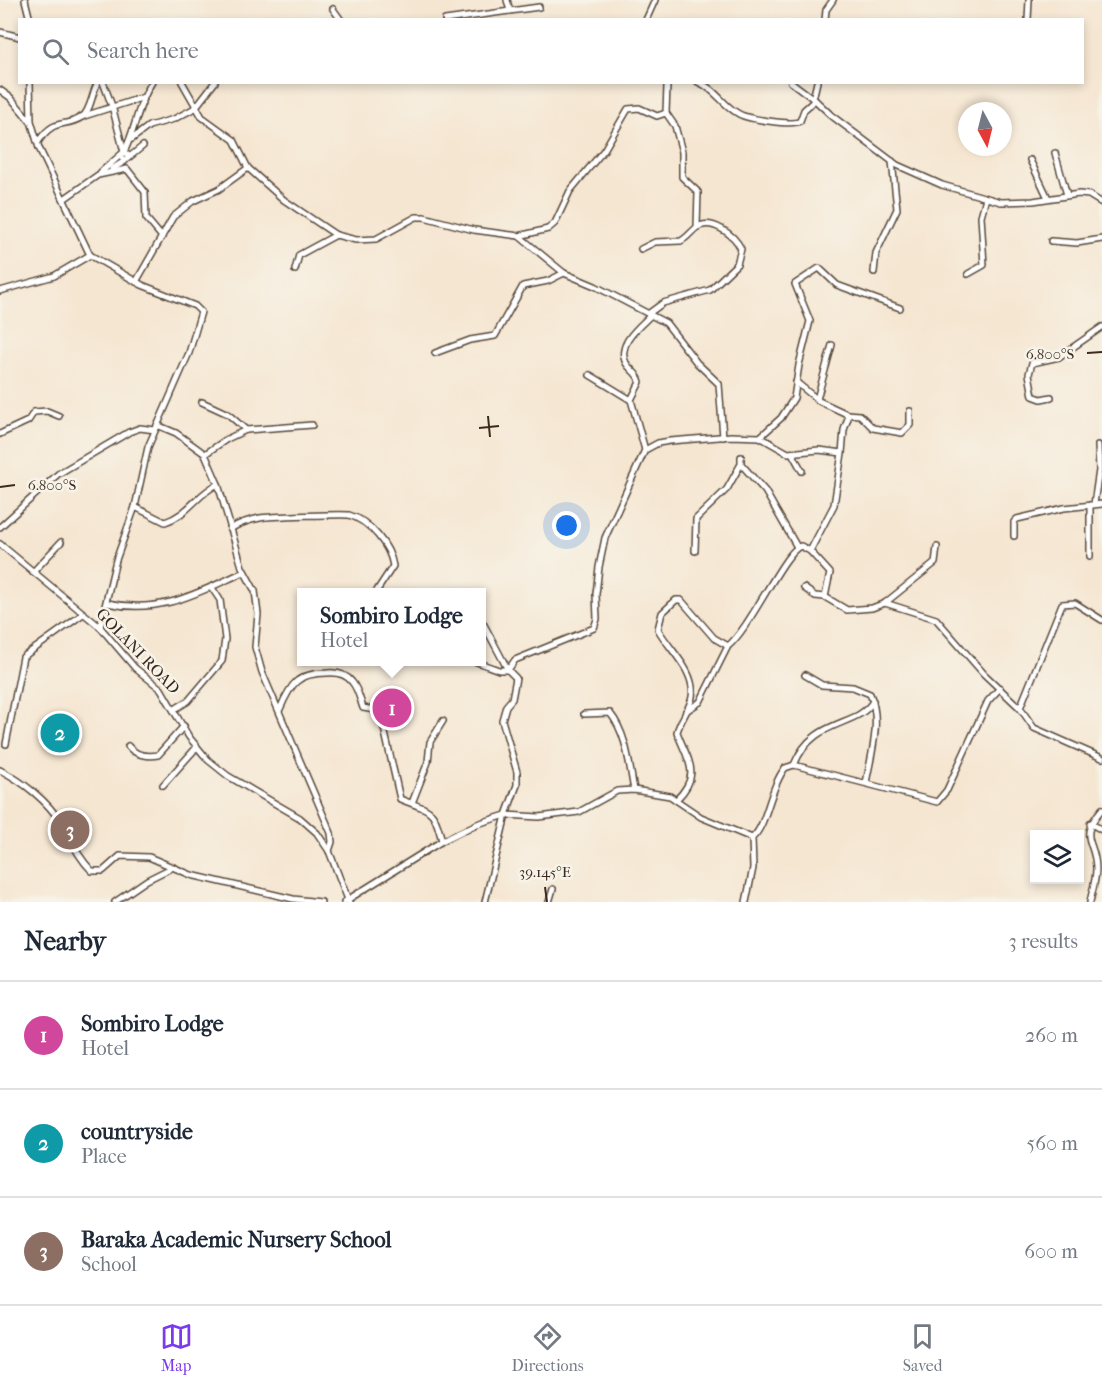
<!DOCTYPE html>
<meta charset="utf-8">
<style>
:root{--surface:#fff;--page:#f6f6f7;--text:#1f2937;--muted:#747a83;--line:#e0e1e3;--accent:#7c3aed}
body{margin:0;font-family:"IM FELL French Canon",serif;background:var(--page);color:var(--text)}
.controls{position:absolute;right:18px;bottom:18px;display:grid;overflow:hidden;border-radius:0px;box-shadow:0 3px 9px #0003}
.controls button{width:54px;height:54px;display:grid;place-items:center;padding:0;border:0;border-bottom:2px solid var(--line);background:var(--surface);color:var(--text);font:30px sans-serif}
.compass{position:absolute;left:958px;top:102px;width:54px;height:54px;border-radius:50%;background:var(--surface);box-shadow:0 3px 9px #0003;rotate:173deg}
.you{position:absolute;left:567px;top:526px;width:21px;height:21px;margin:-15px;border:4px solid #fff;border-radius:50%;background:#1a73e8;box-shadow:0 0 0 9px #1a73e833}
.badge{display:grid;place-items:center;width:39px;height:39px;border-radius:50%;background:var(--accent);color:#fff;font-size:20px;font-weight:700}
.pin{position:absolute;translate:-50% -50%;border:3px solid #fff;box-shadow:0 2px 6px #0006}
.popup{position:absolute;left:297px;top:588px;width:189px;height:78px;box-sizing:border-box;display:grid;place-content:center;border-radius:0px;background:var(--surface);filter:drop-shadow(0 2px 4px #0005);font-size:20px;white-space:nowrap;color:var(--muted)}
.popup b{font-size:22px;color:var(--text)}
.popup::after{content:'';position:absolute;left:50%;top:100%;margin-left:-12px;border:12px solid transparent;border-top-color:var(--surface)}
.list{margin:0;padding:0;list-style:none}
h2{display:flex;justify-content:space-between;align-items:center;height:78px;margin:0;padding:0 24px;font-size:26px}
h2 small{font-size:20px;font-weight:400;color:var(--muted)}
.list li{display:grid;grid-template-columns:39px 1fr auto;gap:18px;align-items:center;box-sizing:border-box;height:108px;padding:0 24px;border-top:2px solid var(--line)}
.list b{display:block;font-size:22px;white-space:nowrap}
.list p{margin:0;font-size:20px;white-space:nowrap;color:var(--muted)}
.list em{font-size:20px;font-style:normal;color:var(--muted)}
.icon{flex:none;width:33px;height:33px;fill:none;stroke:currentColor;stroke-width:2;stroke-linecap:round;stroke-linejoin:round}
.map{position:relative;flex:none;width:1102px;height:902px;overflow:hidden}
.search{position:absolute;background:var(--surface);box-shadow:0 3px 9px #0003;left:18px;right:18px;top:18px;height:66px;display:flex;align-items:center;gap:15px;box-sizing:border-box;padding:0 21px;border-radius:0px;color:var(--muted);font-size:22px}
.sheet{height:402px;background:var(--surface)}
nav{display:flex;justify-content:space-around;align-items:center;box-sizing:border-box;height:84px;border-top:2px solid var(--line);background:var(--surface);font-size:16px;color:var(--muted)}
nav a{display:grid;justify-items:center;gap:3px}
nav .on{color:var(--accent)}
.map>svg:first-child{display:block}
</style>
<div class="map">
<svg width="1102" height="902" viewBox="0 0 1102 902">
<rect width="100%" height="100%" fill="#f7f3e8"/>
<filter id="ink" filterUnits="userSpaceOnUse"><feTurbulence type="fractalNoise" baseFrequency=".0167" numOctaves="2"/><feDisplacementMap in="SourceGraphic" scale="12" xChannelSelector="R" yChannelSelector="G"/><feConvolveMatrix kernelMatrix="1 2 1 2 8 2 1 2 1" color-interpolation-filters="sRGB"/></filter>
<filter id="wash" filterUnits="userSpaceOnUse"><feTurbulence type="fractalNoise" baseFrequency=".008" numOctaves="4" result="noise"/><feDisplacementMap in="SourceGraphic" scale="24" xChannelSelector="R" yChannelSelector="G"/><feGaussianBlur stdDeviation="1.35" result="paint"/><feColorMatrix in="noise" values="0 0 0 0 0 0 0 0 0 0 0 0 0 0 0 0 0 1.4 0 .05"/><feComposite in="paint" operator="in"/></filter>
<g filter="url(#wash)">
<rect width="100%" height="100%" fill="#f5e6d1"/>
</g>
<g filter="url(#ink)">
<g fill="none" stroke-linecap="round" stroke-linejoin="round">
<defs>
<g id="minor">
<path d="M 25,0 L 30,20"/>
<path d="M 507,0 L 510,11"/>
<path d="M 333,9 L 341,20"/>
<path d="M 445,20 L 539,7"/>
<path d="M 646,20 L 655,0"/>
<path d="M 825,20 L 826,10 L 833,0"/>
<path d="M 1028,20 L 1029,0"/>
<path d="M 0,32 L 20,37"/>
<path d="M 30,82 L 31,121 L 39,148 L 90,255 L 142,285 L 195,306 L 201,312 L 189,353 L 148,447 L 135,507 L 116,560 L 100,627"/>
<path d="M 182,82 L 202,117 L 234,140 L 248,168 L 284,200 L 336,235 L 356,240 L 376,239 L 416,217 L 424,217 L 474,230 L 519,236 L 564,273 L 595,286 L 666,323 L 697,363 L 719,384 L 723,437"/>
<path d="M 698,82 C 716,89 723,106 739,114 C 748,119 793,126 800,121 L 804,110 L 815,100 L 832,116 L 897,165 L 942,185 L 1001,202 L 1033,201 L 1079,194 L 1089,195 L 1102,203"/>
<path d="M 791,82 L 815,100"/>
<path d="M 0,90 L 11,98 L 30,121"/>
<path d="M 813,99 L 817,82"/>
<path d="M 666,113 L 675,126 L 682,152 L 682,177 L 698,192 L 697,227"/>
<path d="M 666,113 L 667,86"/>
<path d="M 81,117 L 141,98"/>
<path d="M 132,139 L 149,126 L 174,119 L 195,108 L 215,82"/>
<path d="M 38,142 C 56,116 63,129 82,117 C 91,111 92,92 98,82"/>
<path d="M 1055,153 L 1067,195"/>
<path d="M 129,156 L 124,152 C 136,129 137,105 152,82"/>
<path d="M 127,159 L 143,146"/>
<path d="M 1030,160 L 1048,198"/>
<path d="M 112,169 L 125,161 L 121,157"/>
<path d="M 101,172 L 124,152 L 112,106 L 103,82"/>
<path d="M 64,199 L 98,175 L 127,169 L 145,192 L 146,218 L 162,237"/>
<path d="M 519,236 L 548,229 L 555,223 L 570,191 L 604,150 L 628,109 L 639,108 L 657,116 L 666,113"/>
<path d="M 1051,241 L 1077,243 L 1102,239"/>
<path d="M 641,249 L 655,242 L 681,241 C 687,238 691,232 696,228 C 711,217 735,235 741,249 L 737,264 L 710,290 L 663,303 L 648,314"/>
<path d="M 295,270 L 299,255 L 336,235"/>
<path d="M 874,272 L 876,253 L 897,209 L 892,161"/>
<path d="M 968,274 L 984,265 L 981,216 L 986,198"/>
<path d="M 136,282 L 173,217 L 193,201 L 219,189 L 248,168"/>
<path d="M 0,291 L 54,276 L 90,255"/>
<path d="M 435,353 L 470,340 L 495,336 L 523,286 L 548,281 L 564,273"/>
<path d="M 590,375 L 631,400"/>
<path d="M 796,382 L 819,401 L 847,414 L 848,418 L 844,430 L 842,453"/>
<path d="M 1051,397 L 1041,399 L 1033,396 L 1029,374 L 1032,363 L 1059,357 L 1102,327"/>
<path d="M 817,399 L 832,345"/>
<path d="M 202,402 L 228,414 L 246,430"/>
<path d="M 847,414 L 860,415 L 873,428 L 902,433 L 910,425 L 910,411"/>
<path d="M 157,425 L 176,433 L 205,454 L 227,439 L 246,430 L 312,425"/>
<path d="M 0,434 L 28,421 L 34,412 L 47,411 L 59,416"/>
<path d="M 760,437 L 781,418 L 794,398 L 799,365 L 810,321 L 795,284 L 819,268 L 837,285 L 900,308"/>
<path d="M 645,450 L 631,400 L 640,382 C 638,373 630,370 626,363 C 616,344 640,326 651,315"/>
<path d="M 792,453 L 802,471"/>
<path d="M 205,454 L 218,484 L 242,567 L 255,591 L 258,614 L 255,647 L 262,672 L 331,833 L 332,842 L 329,851"/>
<path d="M 741,457 L 741,464 L 765,491 L 797,547"/>
<path d="M 1094,504 L 1099,470 L 1098,445"/>
<path d="M 135,507 L 165,522 C 188,515 197,494 218,484"/>
<path d="M 0,527 L 58,474 L 129,432 L 140,428 L 155,430"/>
<path d="M 230,529 C 240,523 249,520 260,518 C 268,516 345,514 349,515 C 370,521 390,546 393,566 L 376,592"/>
<path d="M 1014,536 L 1014,522 L 1017,519 L 1064,508 L 1102,504"/>
<path d="M 0,544 L 100,627 L 135,668 L 161,689 L 189,737 L 208,760 L 228,776 L 300,818 L 317,833 L 329,851 L 349,902"/>
<path d="M 695,551 L 696,519 L 727,489 L 741,464"/>
<path d="M 1090,556 L 1090,505"/>
<path d="M 33,572 L 61,542"/>
<path d="M 804,588 L 815,596 L 825,597 L 847,610 L 872,608 L 885,603 L 936,619 L 984,674 L 1020,708 L 1034,728 L 1102,758"/>
<path d="M 107,603 C 161,615 197,593 244,572"/>
<path d="M 885,603 L 935,563 L 937,547"/>
<path d="M 482,621 L 508,670"/>
<path d="M 477,662 L 499,670 L 508,670 L 516,678 L 512,699 L 506,706 L 502,720 L 517,772 L 517,785 L 506,815 L 485,902"/>
<path d="M 508,670 L 515,660 L 594,628 L 597,619 L 596,594 L 599,567 L 605,538 L 645,450 L 658,443 L 670,441 L 731,436 L 760,437 L 788,453 L 819,450 L 842,453 L 834,505 L 810,551 L 830,573 L 825,597"/>
<path d="M 805,675 L 822,685 L 853,687 L 870,694 C 882,720 871,756 866,783"/>
<path d="M 1020,708 L 1062,604 L 1075,603 L 1102,620"/>
<path d="M 175,709 L 188,701 L 222,661 L 225,639 L 220,600 L 212,588"/>
<path d="M 280,709 C 291,683 298,673 327,673 C 337,672 346,674 352,682 C 358,689 360,699 363,708 L 375,710 L 381,715 L 400,799 C 432,812 433,806 442,841"/>
<path d="M 686,711 L 700,702 L 728,646"/>
<path d="M 584,714 L 610,713 C 627,734 629,764 634,790"/>
<path d="M 6,744 L 23,657 L 83,614"/>
<path d="M 128,746 C 135,755 147,757 158,755 L 184,726"/>
<path d="M 794,765 C 813,717 858,728 873,701"/>
<path d="M 0,770 C 22,781 48,801 61,823 C 71,840 78,857 92,871 L 103,871 L 120,856 L 149,857 L 191,875 L 293,899 L 321,902"/>
<path d="M 163,785 L 197,747"/>
<path d="M 676,800 C 703,774 687,760 677,732 C 680,720 690,709 692,697 C 696,671 669,650 658,629 L 662,613 L 676,600 L 681,600 L 714,638 L 728,646 C 750,629 785,549 801,546 L 810,551"/>
<path d="M 412,803 L 428,762 L 430,742 L 443,721"/>
<path d="M 1090,823 L 1102,830"/>
<path d="M 115,902 L 147,880 L 173,867"/>
<path d="M 344,902 L 442,841 L 477,824 L 506,815 L 539,817 L 579,812 L 617,791 L 634,790 L 670,796 L 701,817 L 752,838"/>
<path d="M 549,902 L 553,889"/>
<path d="M 746,902 L 753,868 L 752,838 C 767,826 769,789 785,768 L 794,765 L 937,802 L 947,790 L 988,701 L 1000,688"/>
<path d="M 1090,902 C 1092,892 1096,880 1096,869 C 1096,839 1076,840 1102,809"/>
</g>
</defs>
<use href="#minor" stroke="#574639" stroke-width="8"/>
<use href="#minor" stroke="#fff" stroke-width="5"/>
</g>
</g>
<path fill="none" stroke="#3b2a1e" stroke-width="2" d="M 1087,353 L 1102,352M 488,416 L 490,437M 479,428 L 499,426M 0,487 L 15,485M 545,887 L 547,902"/>
<g text-anchor="middle" dominant-baseline="central" stroke-width="5" stroke-linejoin="round" paint-order="stroke">
<g font-size="16" fill="#3b2a1e" stroke="#f7f3e8">
<text transform="translate(138 651) rotate(46)">GOLANI ROAD</text>
</g>
</g>
<g font-size="15" text-anchor="middle" fill="#3b2a1e" stroke="#f7f3e8" stroke-width="5" stroke-linejoin="round" paint-order="stroke">
<text x="1050" y="359">6.800°S</text>
<text x="52" y="490">6.800°S</text>
<text x="545" y="877">39.145°E</text>
</g>
</svg>
<div class="controls">
<button><svg class="icon" aria-label="layers" viewBox="0 0 24 24"><path d="M12 4l9 5-9 5-9-5zM3 14l9 5 9-5"/></svg></button>
</div>
<svg class="compass" viewBox="-18 -18 36 36"><path d="M0-13l5 13h-10z" fill="#e53935"/><path d="M0 13l5-13h-10z" fill="#747a83"/></svg>
<div class="you"></div>
<div class="pin badge" style="left:392px;top:708px;background:#d1479c">1</div>
<div class="popup"><b>Sombiro Lodge</b>Hotel</div>
<div class="pin badge" style="left:60px;top:733px;background:#0f9aa8">2</div>
<div class="pin badge" style="left:70px;top:830px;background:#8d6e63">3</div>
<div class="search"><svg class="icon" aria-label="search" viewBox="0 0 24 24"><circle cx="10" cy="10" r="6"/><path d="M15 15l6 6"/></svg>Search here</div>
</div>
<section class="sheet">
<h2>Nearby<small>3 results</small></h2>
<ul class="list">
<li><span class="badge" style="background:#d1479c">1</span><div><b>Sombiro Lodge</b><p>Hotel</p></div><em>260 m</em></li>
<li><span class="badge" style="background:#0f9aa8">2</span><div><b>countryside</b><p>Place</p></div><em>560 m</em></li>
<li><span class="badge" style="background:#8d6e63">3</span><div><b>Baraka Academic Nursery School</b><p>School</p></div><em>600 m</em></li>
</ul>
</section>
<nav>
<a class="on"><svg class="icon" aria-label="map" viewBox="0 0 24 24"><path d="M3 6l6-2 6 2 6-2v14l-6 2-6-2-6 2zM9 4v14M15 6v14"/></svg>Map</a>
<a><svg class="icon" aria-label="directions" viewBox="0 0 24 24"><path d="M12 3l9 9-9 9-9-9zM9 14v-3h6M13 9l2 2-2 2"/></svg>Directions</a>
<a><svg class="icon" aria-label="saved" viewBox="0 0 24 24"><path d="M7 4h10v16l-5-4-5 4z"/></svg>Saved</a>
</nav>
